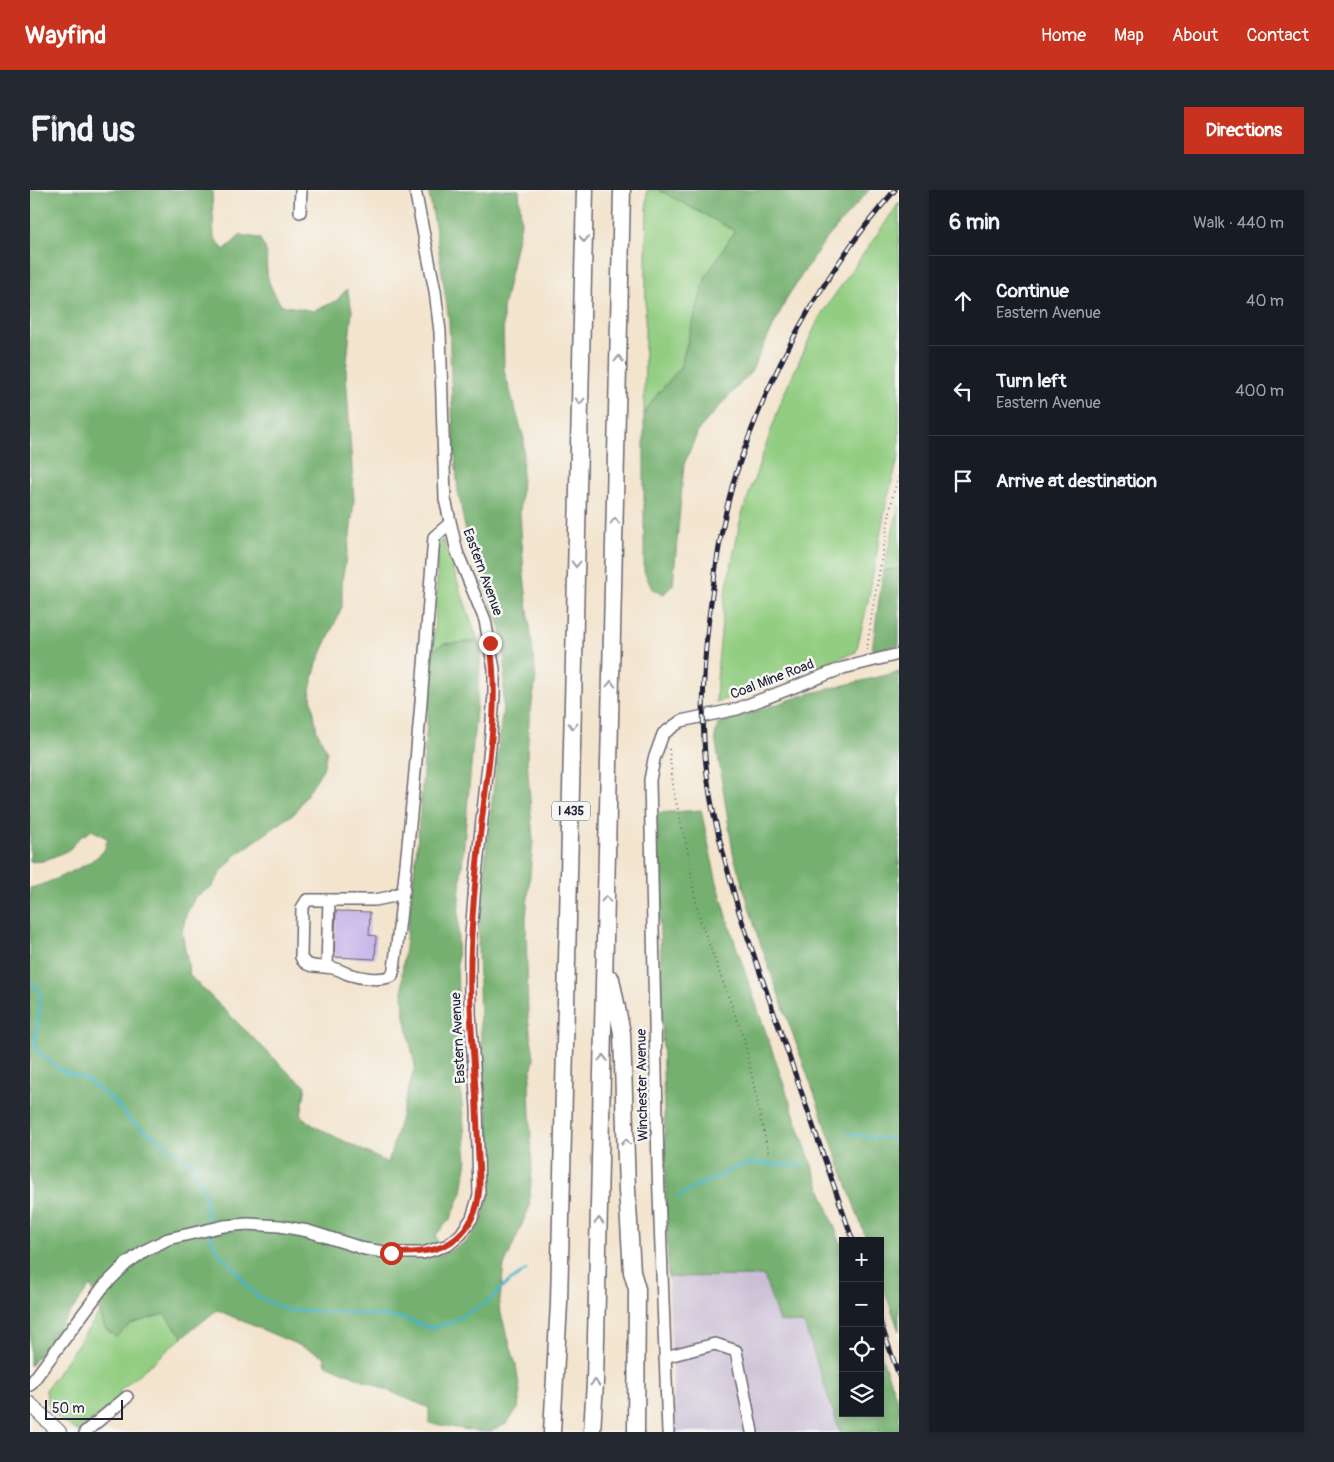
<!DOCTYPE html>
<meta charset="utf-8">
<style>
:root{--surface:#171b24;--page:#242831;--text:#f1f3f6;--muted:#9ea1a6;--line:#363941;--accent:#c8321e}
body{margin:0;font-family:Pangolin,sans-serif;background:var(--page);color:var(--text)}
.controls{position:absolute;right:15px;bottom:15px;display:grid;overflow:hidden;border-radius:0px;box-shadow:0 2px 8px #0003}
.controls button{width:45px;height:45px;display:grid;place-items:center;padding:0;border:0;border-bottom:1px solid var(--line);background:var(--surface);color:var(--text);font:25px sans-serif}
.scale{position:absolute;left:15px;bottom:12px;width:78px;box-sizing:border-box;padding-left:5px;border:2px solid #22223b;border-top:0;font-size:14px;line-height:18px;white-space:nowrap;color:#22223b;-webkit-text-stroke:4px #f6f6f2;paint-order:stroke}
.stop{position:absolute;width:15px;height:15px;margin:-11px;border:4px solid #c8321e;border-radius:50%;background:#fff}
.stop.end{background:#c8321e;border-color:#fff;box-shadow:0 1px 5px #0008}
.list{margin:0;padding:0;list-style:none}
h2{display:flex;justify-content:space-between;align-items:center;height:65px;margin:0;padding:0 20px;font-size:21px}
h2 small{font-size:16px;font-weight:400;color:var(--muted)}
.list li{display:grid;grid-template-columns:32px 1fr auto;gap:15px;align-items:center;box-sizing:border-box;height:90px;padding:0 20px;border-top:1px solid var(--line)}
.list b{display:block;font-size:19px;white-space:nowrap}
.list p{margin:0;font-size:16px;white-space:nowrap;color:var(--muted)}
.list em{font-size:16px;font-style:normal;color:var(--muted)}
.icon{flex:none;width:28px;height:28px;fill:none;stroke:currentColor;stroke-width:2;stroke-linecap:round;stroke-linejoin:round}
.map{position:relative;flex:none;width:869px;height:1242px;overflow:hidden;border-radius:0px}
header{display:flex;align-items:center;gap:30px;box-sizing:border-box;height:70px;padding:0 25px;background:var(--accent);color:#fff}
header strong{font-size:24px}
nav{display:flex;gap:28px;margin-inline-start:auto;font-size:18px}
.intro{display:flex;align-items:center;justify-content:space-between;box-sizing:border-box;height:120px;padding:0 30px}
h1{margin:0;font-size:35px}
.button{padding:12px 22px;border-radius:0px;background:var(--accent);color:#fff;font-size:18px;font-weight:700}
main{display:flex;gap:30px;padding:0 30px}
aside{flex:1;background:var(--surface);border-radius:0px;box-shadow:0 2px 8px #0003}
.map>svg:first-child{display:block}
</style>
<header>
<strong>Wayfind</strong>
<nav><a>Home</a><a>Map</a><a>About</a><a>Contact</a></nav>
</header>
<div class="intro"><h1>Find us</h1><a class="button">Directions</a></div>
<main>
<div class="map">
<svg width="869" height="1242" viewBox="0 0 869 1242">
<rect width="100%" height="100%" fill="#f6f6f2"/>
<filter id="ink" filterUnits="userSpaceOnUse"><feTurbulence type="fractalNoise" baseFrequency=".02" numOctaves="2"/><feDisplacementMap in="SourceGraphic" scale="10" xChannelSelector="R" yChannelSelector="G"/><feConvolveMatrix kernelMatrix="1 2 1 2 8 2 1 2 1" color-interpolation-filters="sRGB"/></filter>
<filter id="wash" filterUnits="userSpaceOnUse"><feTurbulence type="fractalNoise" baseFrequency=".0096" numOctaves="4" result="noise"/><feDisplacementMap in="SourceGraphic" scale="20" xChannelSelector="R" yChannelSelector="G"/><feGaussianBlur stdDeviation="1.12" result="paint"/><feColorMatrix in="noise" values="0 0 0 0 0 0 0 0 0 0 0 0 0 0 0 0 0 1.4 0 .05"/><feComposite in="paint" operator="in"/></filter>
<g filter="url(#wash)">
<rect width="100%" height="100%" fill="#f3e4cd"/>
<path fill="#cabfd6" d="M 734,1086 L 749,1131 L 774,1134 L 810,1242 L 645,1242 L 638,1087 Z"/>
<g fill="#92cd81" stroke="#5a785e">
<path d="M 617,0 L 629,0 L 705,41 L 676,86 L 650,178 L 626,206 L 614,224 Z"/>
<path d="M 869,13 L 869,265 L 856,314 L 837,416 L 826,462 L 723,500 L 686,512 L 688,472 L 695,405 L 711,327 L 753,206 L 790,126 Z"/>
<path d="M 869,316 L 869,378 L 853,381 Z"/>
<path d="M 413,350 L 448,451 L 413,454 L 403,460 L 407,399 L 407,352 Z"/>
<path d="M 70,1122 L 75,1138 L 101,1134 L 134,1124 L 153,1147 L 89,1201 L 93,1206 L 49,1242 C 28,1228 17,1226 16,1199 Z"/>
</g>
<g fill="#75b06f" stroke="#4c6955">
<path d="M 0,0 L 182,0 L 184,47 L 194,60 L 211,45 L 229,48 C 241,66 235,63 237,82 C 238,94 245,105 251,115 L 284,121 L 306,111 L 317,99 L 322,120 L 316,182 L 324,310 L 320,346 L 312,390 L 312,417 L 287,473 L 280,500 L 287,541 L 297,561 L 293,579 L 265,623 L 207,664 L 192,681 L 182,697 L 165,707 L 156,725 L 152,742 L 160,786 L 261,885 L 276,896 L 271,926 L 284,936 L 358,973 L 385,876 L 374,821 L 372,783 L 387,656 L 403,460 L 413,454 L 448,451 L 451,464 L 429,710 L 427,776 L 431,905 L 437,969 L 432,1002 L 421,1028 L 406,1045 L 410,1066 L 436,1052 L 451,1033 L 457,1011 L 459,953 L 450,833 L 448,755 L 455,672 L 473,517 L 475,472 L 471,439 L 437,348 L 428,301 L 423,241 L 419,131 L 405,35 L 398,0 L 489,0 L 491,33 L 473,119 L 474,180 L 494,249 L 490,324 L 494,385 L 506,489 L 499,531 L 497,568 L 503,651 L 496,729 L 498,827 L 504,868 L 499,896 L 502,980 L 499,1018 L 474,1076 L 469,1117 L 486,1175 L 490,1202 L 488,1219 L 476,1234 L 459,1242 L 450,1242 L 399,1233 L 399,1218 L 296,1174 L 294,1166 L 187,1120 L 153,1147 L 134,1124 L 101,1134 L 86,1147 L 75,1138 L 61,1095 L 0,1176 L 0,698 C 15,695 66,673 74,660 C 76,657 76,652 78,649 L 62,640 L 49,648 L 39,660 L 13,671 L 0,672 Z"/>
<path d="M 629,0 L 839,0 L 793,53 L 758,106 L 721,182 L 669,239 L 654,274 L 643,395 L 634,404 L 622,399 L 614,381 L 614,224 L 626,206 L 650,178 L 676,86 L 705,41 Z"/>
<path d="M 869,378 L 869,455 L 842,460 L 853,381 Z"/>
<path d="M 869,482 L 869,1141 L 850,1088 L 850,1051 L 837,1051 L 728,747 L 703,663 L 685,546 L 688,534 L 777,504 Z"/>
<path d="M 671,620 L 686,689 L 704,750 L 776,959 L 813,1060 L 813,1223 L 850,1223 L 850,1163 L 869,1215 L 869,1242 L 810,1242 L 774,1134 L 749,1131 L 734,1086 L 638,1087 L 627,623 Z"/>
</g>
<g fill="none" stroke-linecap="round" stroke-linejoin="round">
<g stroke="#47b4c4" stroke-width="3">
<path d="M 0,792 L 10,801 L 10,818 L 5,851 L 7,861 L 30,880 L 57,890 L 85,912 L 101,931 L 160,972 L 173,997 L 180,1035"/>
<path d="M 819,943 L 844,948 L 869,948"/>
<path d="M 647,1008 L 670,994 L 691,986 L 704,978 L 724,973 L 775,976"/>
<path d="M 181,1042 L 182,1050 L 188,1062 L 205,1079 L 216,1095 L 228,1107 L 257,1120 L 313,1122 L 372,1128 L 401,1138 L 420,1133 L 459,1111 L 476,1094 L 496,1080"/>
</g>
</g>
<g id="blocks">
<path fill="#c0ade9" d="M 306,721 L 340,722 L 339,745 L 346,746 L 345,769 L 304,767 Z"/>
</g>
</g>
<g filter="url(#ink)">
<use href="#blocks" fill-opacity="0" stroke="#6b666e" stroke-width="1"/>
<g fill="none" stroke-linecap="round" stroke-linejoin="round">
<defs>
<g id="minor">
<path d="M 270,22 L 271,0"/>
<path d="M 374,701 L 360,707 L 345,710 L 277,710 L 272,718 L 271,767 C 275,779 293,776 303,778 C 308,779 313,782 318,784 C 330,788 350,791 362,786 L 364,779 C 382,636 393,491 404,347 L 419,334"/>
<path d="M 297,777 L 299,710"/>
<path d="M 635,1167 L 685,1154 L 706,1161 L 722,1242"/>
<path d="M 0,1195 L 73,1097 L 96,1074 L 114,1061 L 138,1049 L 194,1036 L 218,1034 L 250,1036 L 278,1041 L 335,1059 L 361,1063 L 393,1063 L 418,1055 L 431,1044 L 442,1028 L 449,1005 L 447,917 L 440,823 L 440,758 L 445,694 L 460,557 L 464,505 L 464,479 L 455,430 L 427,362 L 415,309 L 410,142 L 405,101 L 385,0"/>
<path d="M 55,1242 L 97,1207"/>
<path d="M 638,1242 L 628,978 L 620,590 L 624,569 L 633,544 L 651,531 L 707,519 L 813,478 L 869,464"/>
</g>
<path id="major" d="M 0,1214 L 29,1242"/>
<g id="highway">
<path d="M 581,789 L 592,843 L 597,1000 L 602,1082 L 607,1099 L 606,1242"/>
<path d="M 522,1242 L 529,1113 L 555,0"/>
<path d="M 562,1242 L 565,1192 L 592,0"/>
</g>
</defs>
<use href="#minor" stroke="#6b666e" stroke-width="14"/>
<use href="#major" stroke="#6b666e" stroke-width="16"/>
<use href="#highway" stroke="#6b666e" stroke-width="19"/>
<g stroke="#6b666e" stroke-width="2" stroke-dasharray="1 4" stroke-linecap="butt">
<path d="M 837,460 L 842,423 L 863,305 L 869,286"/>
<path d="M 639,559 L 644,603 L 659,666 L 663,698 L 670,730 L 714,849 L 732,935 L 739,963"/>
</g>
<use href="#minor" stroke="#fff" stroke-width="11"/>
<use href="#major" stroke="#fff" stroke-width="14"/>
<use href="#highway" stroke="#fff" stroke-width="16"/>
<defs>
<g id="rail">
<path d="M 823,1051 L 709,722 C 699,684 687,645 680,605 C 670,547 672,486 679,427 C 685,382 691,334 704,290 C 737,185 792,83 865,0"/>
<path d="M 850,1131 L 869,1186"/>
</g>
</defs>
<use href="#rail" stroke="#22223b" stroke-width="5"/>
<use href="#rail" stroke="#f6f6f2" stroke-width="3" stroke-dasharray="9" stroke-linecap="butt"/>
</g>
<defs><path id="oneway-chevron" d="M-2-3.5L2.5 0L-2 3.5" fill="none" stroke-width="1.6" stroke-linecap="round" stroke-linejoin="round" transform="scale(1.25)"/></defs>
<g stroke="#9c9ca7">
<use href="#oneway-chevron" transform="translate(554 49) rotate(91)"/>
<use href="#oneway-chevron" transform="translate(589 169) rotate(-89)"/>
<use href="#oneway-chevron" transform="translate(550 211) rotate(91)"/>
<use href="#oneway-chevron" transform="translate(585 331) rotate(-89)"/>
<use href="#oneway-chevron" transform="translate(546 374) rotate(91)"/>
<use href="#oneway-chevron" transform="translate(581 494) rotate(-89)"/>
<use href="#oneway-chevron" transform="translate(543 536) rotate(91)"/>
<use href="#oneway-chevron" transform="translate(576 709) rotate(-89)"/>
<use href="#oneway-chevron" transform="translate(573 868) rotate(-89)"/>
<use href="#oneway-chevron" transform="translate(596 952) rotate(-92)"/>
<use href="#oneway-chevron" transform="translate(569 1031) rotate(-89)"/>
<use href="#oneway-chevron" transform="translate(565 1193) rotate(-87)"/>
</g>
</g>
<g fill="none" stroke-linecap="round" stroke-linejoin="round" filter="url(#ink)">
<path stroke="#c8321e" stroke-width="6" d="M 361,1063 C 394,1063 425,1062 442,1028 C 453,1007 449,981 448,957 C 447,921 445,885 442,848 C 437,777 443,707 451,637 C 458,577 470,514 460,453"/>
</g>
<g text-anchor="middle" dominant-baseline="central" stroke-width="5" stroke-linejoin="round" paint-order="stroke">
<rect fill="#f6f6f2" stroke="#626272" stroke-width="1" x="522" y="611.5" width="38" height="19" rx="4"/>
<g font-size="12" font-weight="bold" fill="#22223b">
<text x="541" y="621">I 435</text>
</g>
<g font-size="14" fill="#22223b" stroke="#f6f6f2">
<text transform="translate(453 382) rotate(70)">Eastern Avenue</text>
<text transform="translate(742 489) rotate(-21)">Coal Mine Road</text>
<text transform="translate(428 848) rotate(-93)">Eastern Avenue</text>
<text transform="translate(612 895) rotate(-91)">Winchester Avenue</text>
</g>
</g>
</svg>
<div class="controls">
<button>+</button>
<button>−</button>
<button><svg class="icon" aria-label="locate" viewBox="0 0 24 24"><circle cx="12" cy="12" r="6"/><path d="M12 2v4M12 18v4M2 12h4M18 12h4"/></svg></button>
<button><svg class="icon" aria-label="layers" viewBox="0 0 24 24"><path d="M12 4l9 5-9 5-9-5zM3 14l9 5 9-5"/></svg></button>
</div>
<div class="scale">50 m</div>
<div class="stop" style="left:361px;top:1063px"></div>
<div class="stop end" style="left:460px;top:453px"></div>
</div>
<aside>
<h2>6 min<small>Walk · 440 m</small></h2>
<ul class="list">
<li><svg class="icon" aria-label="ahead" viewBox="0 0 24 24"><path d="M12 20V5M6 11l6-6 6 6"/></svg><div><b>Continue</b><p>Eastern Avenue</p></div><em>40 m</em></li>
<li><svg class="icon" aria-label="left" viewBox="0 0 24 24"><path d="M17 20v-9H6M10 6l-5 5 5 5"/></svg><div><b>Turn left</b><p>Eastern Avenue</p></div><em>400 m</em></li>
<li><svg class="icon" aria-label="arrive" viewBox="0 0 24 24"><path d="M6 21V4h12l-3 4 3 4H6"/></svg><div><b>Arrive at destination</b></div></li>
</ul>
</aside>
</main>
